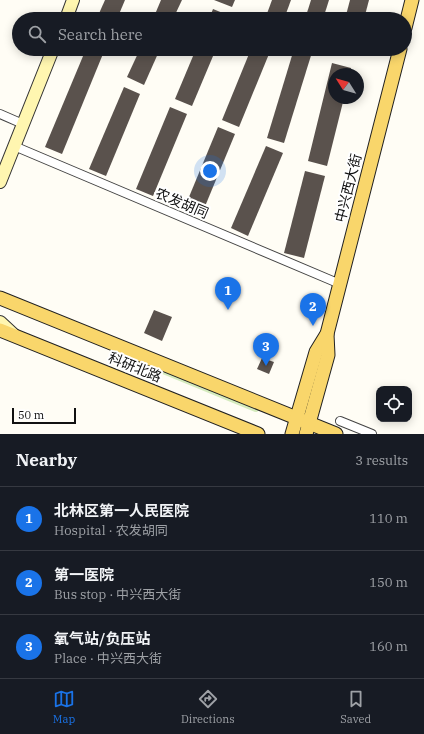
<!DOCTYPE html>
<meta charset="utf-8">
<style>
:root{--surface:#171b24;--page:#20242c;--text:#f1f3f6;--muted:#9ea1a6;--line:#363941;--accent:#1a73e8}
body{margin:0;font-family:"IBM Plex Serif","Noto Sans SC",serif;background:var(--page);color:var(--text)}
.controls{position:absolute;right:12px;bottom:12px;display:grid;overflow:hidden;border-radius:8px;box-shadow:0 2px 10px #0003}
.controls button{width:36px;height:36px;display:grid;place-items:center;padding:0;border:0;border-bottom:1px solid var(--line);background:var(--surface);color:var(--text);font:20px sans-serif}
.compass{position:absolute;left:328px;top:68px;width:36px;height:36px;border-radius:50%;background:var(--surface);box-shadow:0 2px 10px #0003;rotate:307deg}
.scale{position:absolute;left:12px;bottom:10px;width:64px;box-sizing:border-box;padding-left:4px;border:2px solid #111;border-top:0;font-size:11px;line-height:14px;white-space:nowrap;color:#111;-webkit-text-stroke:3px #fff;paint-order:stroke}
.you{position:absolute;left:210px;top:171px;width:14px;height:14px;margin:-10px;border:3px solid #fff;border-radius:50%;background:#1a73e8;box-shadow:0 0 0 6px #1a73e833}
.badge{display:grid;place-items:center;width:26px;height:26px;border-radius:50%;background:var(--accent);color:#fff;font-size:13px;font-weight:700}
.pin{position:absolute;translate:-50% -33px;filter:drop-shadow(0 1px 2px #0008)}
.pin::after{content:'';position:absolute;top:21px;width:14px;height:12px;background:inherit;clip-path:polygon(0 0,100% 0,50% 100%)}
.list{margin:0;padding:0;list-style:none}
h2{display:flex;justify-content:space-between;align-items:center;height:52px;margin:0;padding:0 16px;font-size:17px}
h2 small{font-size:13px;font-weight:400;color:var(--muted)}
.list li{display:grid;grid-template-columns:26px 1fr auto;gap:12px;align-items:center;box-sizing:border-box;height:64px;padding:0 16px;border-top:1px solid var(--line)}
.list b{display:block;font-size:15px;white-space:nowrap}
.list p{margin:0;font-size:13px;white-space:nowrap;color:var(--muted)}
.list em{font-size:13px;font-style:normal;color:var(--muted)}
.icon{flex:none;width:22px;height:22px;fill:none;stroke:currentColor;stroke-width:2;stroke-linecap:round;stroke-linejoin:round}
.map{position:relative;flex:none;width:424px;height:434px;overflow:hidden}
.search{position:absolute;background:var(--surface);box-shadow:0 2px 10px #0003;left:12px;right:12px;top:12px;height:44px;display:flex;align-items:center;gap:10px;box-sizing:border-box;padding:0 14px;border-radius:22px;color:var(--muted);font-size:15px}
.sheet{height:244px;background:var(--surface)}
nav{display:flex;justify-content:space-around;align-items:center;box-sizing:border-box;height:56px;border-top:1px solid var(--line);background:var(--surface);font-size:11px;color:var(--muted)}
nav a{display:grid;justify-items:center;gap:2px}
nav .on{color:var(--accent)}
.map>svg:first-child{display:block}
</style>
<div class="map">
<svg width="424" height="434" viewBox="0 0 424 434">
<rect width="100%" height="100%" fill="#fffdf5"/>
<path fill="#d5ebbd" d="M 157,369 L 260,409 L 257,412 L 255,412 L 160,373 Z"/>
<g fill="#5a524d">
<path d="M 105,0 L 125,0 L 117,19 L 97,18 Z"/>
<path d="M 161,0 L 182,0 L 173,19 L 153,19 Z"/>
<path d="M 214,0 L 235,0 L 232,7 Z"/>
<path d="M 272,0 L 291,0 L 284,19 L 265,19 Z"/>
<path d="M 311,0 L 329,0 L 323,19 L 305,19 Z"/>
<path d="M 350,0 L 369,0 L 364,19 L 345,19 Z"/>
<path d="M 213,9 L 230,16 L 229,19 L 209,19 Z"/>
<path d="M 86,49 L 105,49 L 62,154 L 45,147 Z"/>
<path d="M 140,49 L 160,49 L 144,85 L 127,77 Z"/>
<path d="M 196,49 L 216,49 L 192,106 L 175,99 Z"/>
<path d="M 251,49 L 271,49 L 239,127 L 222,120 Z"/>
<path d="M 294,49 L 313,49 L 284,143 L 267,138 Z"/>
<path d="M 332,63 L 351,68 L 350,74 L 334,74 L 334,98 L 344,98 L 327,166 L 308,161 Z"/>
<path d="M 124,87 L 140,94 L 106,176 L 89,169 Z"/>
<path d="M 170,107 L 187,114 L 153,196 L 136,189 Z"/>
<path d="M 218,127 L 235,134 L 201,216 L 184,209 Z"/>
<path d="M 266,146 L 283,153 L 248,236 L 231,228 Z"/>
<path d="M 305,171 L 325,176 L 304,258 L 284,253 Z"/>
<path d="M 154,310 L 172,317 L 162,341 L 144,333 Z"/>
<path d="M 262,358 L 274,362 L 269,374 L 257,369 Z"/>
</g>
<g fill="none" stroke-linecap="round" stroke-linejoin="round">
<defs>
<g id="minor">
<path d="M 0,114 L 23,124"/>
<path d="M 14,146 L 340,284"/>
<path d="M 340,421 L 372,434"/>
</g>
<g id="secondary">
<path d="M 66,19 L 73,0"/>
<path d="M 0,182 L 53,49"/>
<path d="M 0,322 L 14,335"/>
</g>
<g id="primary">
<path d="M 405,28 L 412,0"/>
<path d="M 0,298 L 336,434"/>
<path d="M 0,330 L 258,434"/>
<path d="M 292,434 L 316,352 L 327,334 L 400,49"/>
<path d="M 306,434 L 328,355 L 327,334"/>
</g>
</defs>
<use href="#minor" stroke="#444" stroke-width="10"/>
<use href="#secondary" stroke="#333" stroke-width="14"/>
<use href="#primary" stroke="#222" stroke-width="15"/>
<use href="#minor" stroke="#fff" stroke-width="8"/>
<use href="#secondary" stroke="#fff6b0" stroke-width="12"/>
<use href="#primary" stroke="#f9d66b" stroke-width="13"/>
</g>
<g text-anchor="middle" dominant-baseline="central" stroke-width="4" stroke-linejoin="round" paint-order="stroke">
<g font-size="14" fill="#111" stroke="#fff">
<text transform="translate(348 188) rotate(-76)">中兴西大街</text>
<text transform="translate(182 203) rotate(23)">农发胡同</text>
<text transform="translate(135 367) rotate(22)">科研北路</text>
</g>
</g>
</svg>
<div class="controls">
<button><svg class="icon" aria-label="locate" viewBox="0 0 24 24"><circle cx="12" cy="12" r="6"/><path d="M12 2v4M12 18v4M2 12h4M18 12h4"/></svg></button>
</div>
<svg class="compass" viewBox="-18 -18 36 36"><path d="M0-13l5 13h-10z" fill="#e53935"/><path d="M0 13l5-13h-10z" fill="#9ea1a6"/></svg>
<div class="scale">50 m</div>
<div class="you"></div>
<div class="pin badge" style="left:228px;top:310px">1</div>
<div class="pin badge" style="left:313px;top:326px">2</div>
<div class="pin badge" style="left:266px;top:366px">3</div>
<div class="search"><svg class="icon" aria-label="search" viewBox="0 0 24 24"><circle cx="10" cy="10" r="6"/><path d="M15 15l6 6"/></svg>Search here</div>
</div>
<section class="sheet">
<h2>Nearby<small>3 results</small></h2>
<ul class="list">
<li><span class="badge">1</span><div><b>北林区第一人民医院</b><p>Hospital · 农发胡同</p></div><em>110 m</em></li>
<li><span class="badge">2</span><div><b>第一医院</b><p>Bus stop · 中兴西大街</p></div><em>150 m</em></li>
<li><span class="badge">3</span><div><b>氧气站/负压站</b><p>Place · 中兴西大街</p></div><em>160 m</em></li>
</ul>
</section>
<nav>
<a class="on"><svg class="icon" aria-label="map" viewBox="0 0 24 24"><path d="M3 6l6-2 6 2 6-2v14l-6 2-6-2-6 2zM9 4v14M15 6v14"/></svg>Map</a>
<a><svg class="icon" aria-label="directions" viewBox="0 0 24 24"><path d="M12 3l9 9-9 9-9-9zM9 14v-3h6M13 9l2 2-2 2"/></svg>Directions</a>
<a><svg class="icon" aria-label="saved" viewBox="0 0 24 24"><path d="M7 4h10v16l-5-4-5 4z"/></svg>Saved</a>
</nav>
